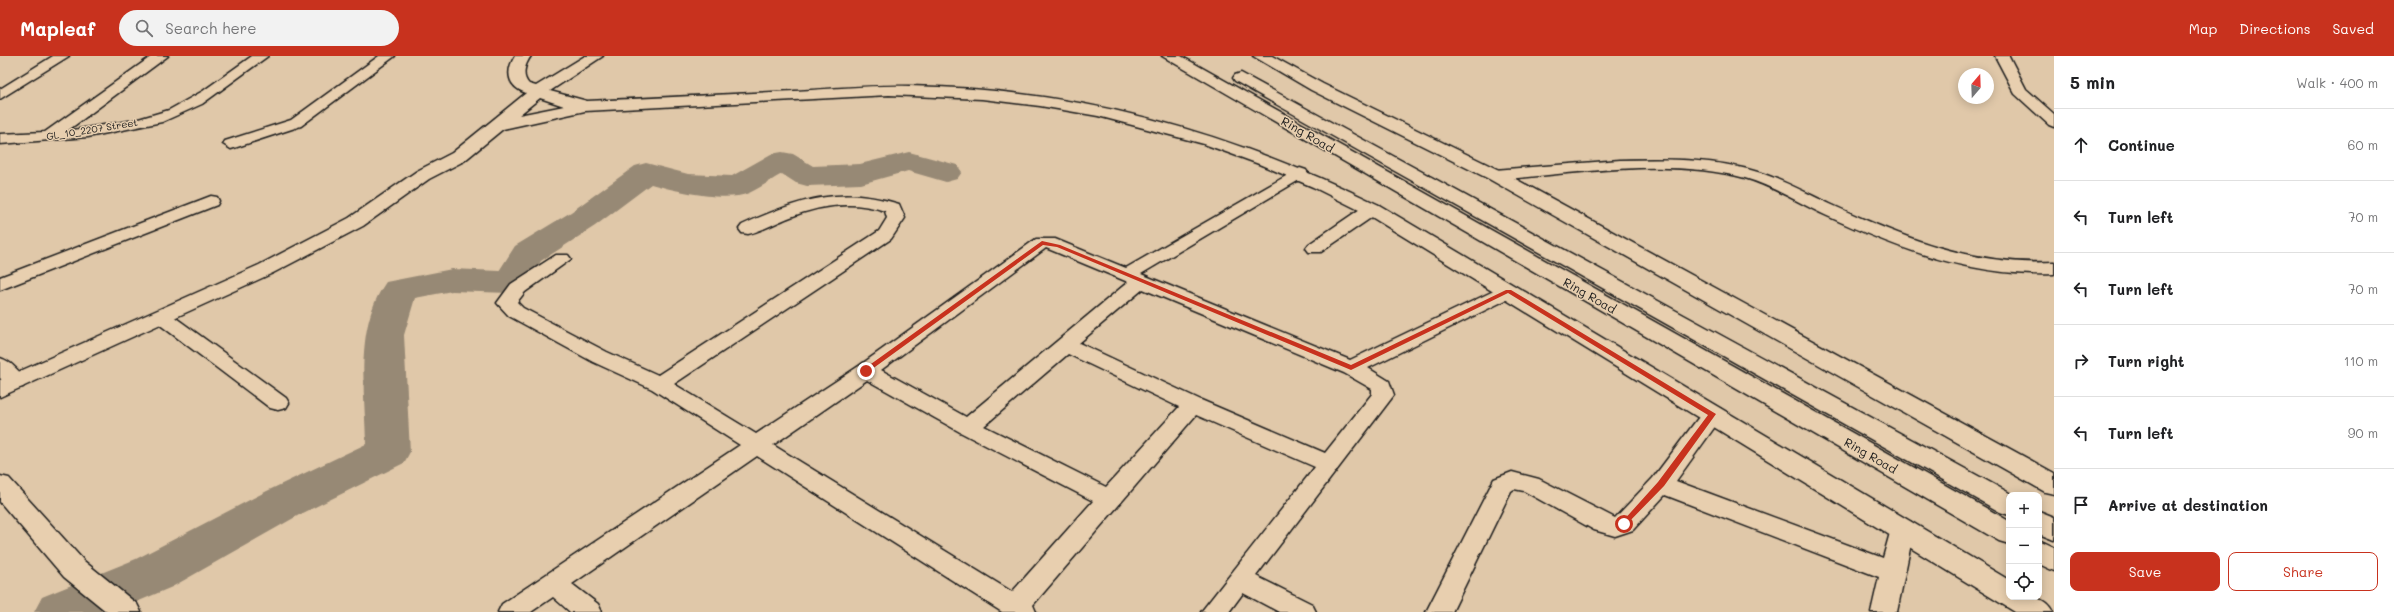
<!DOCTYPE html>
<meta charset="utf-8">
<style>
:root{--surface:#fff;--page:#f2f2f2;--text:#202124;--muted:#757577;--line:#e0e0e0;--accent:#c8321e}
body{margin:0;font-family:Mali,sans-serif;background:var(--page);color:var(--text)}
.controls{position:absolute;right:12px;bottom:12px;display:grid;overflow:hidden;border-radius:8px;box-shadow:0 2px 10px #0003}
.controls button{width:36px;height:36px;display:grid;place-items:center;padding:0;border:0;border-bottom:1px solid var(--line);background:var(--surface);color:var(--text);font:20px sans-serif}
.compass{position:absolute;left:1958px;top:12px;width:36px;height:36px;border-radius:50%;background:var(--surface);box-shadow:0 2px 10px #0003;rotate:19deg}
.stop{position:absolute;width:12px;height:12px;margin:-9px;border:3px solid #c8321e;border-radius:50%;background:#fff}
.stop.end{background:#c8321e;border-color:#fff;box-shadow:0 1px 4px #0008}
.list{margin:0;padding:0;list-style:none}
h2{display:flex;justify-content:space-between;align-items:center;height:52px;margin:0;padding:0 16px;font-size:17px}
h2 small{font-size:13px;font-weight:400;color:var(--muted)}
.list li{display:grid;grid-template-columns:26px 1fr auto;gap:12px;align-items:center;box-sizing:border-box;height:72px;padding:0 16px;border-top:1px solid var(--line)}
.list b{display:block;font-size:15px;white-space:nowrap}
.list em{font-size:13px;font-style:normal;color:var(--muted)}
.actions{display:flex;gap:8px;padding:12px 16px}
.actions a{flex:1;padding:9px 0;border:1px solid var(--accent);border-radius:8px;text-align:center;font-size:14px;color:var(--accent)}
.actions .main{background:var(--accent);color:#fff}
.icon{flex:none;width:22px;height:22px;fill:none;stroke:currentColor;stroke-width:2;stroke-linecap:round;stroke-linejoin:round}
.map{position:relative;flex:none;width:2054px;height:556px;overflow:hidden}
header{display:flex;align-items:center;gap:24px;box-sizing:border-box;height:56px;padding:0 20px;background:var(--accent);color:#fff}
header strong{font-size:19px}
nav{display:flex;gap:22px;margin-inline-start:auto;font-size:14px}
.search{width:280px;height:36px;background:var(--page);display:flex;align-items:center;gap:10px;box-sizing:border-box;padding:0 14px;border-radius:22px;color:var(--muted);font-size:15px}
main{display:flex}
aside{flex:1;background:var(--surface)}
.map>svg:first-child{display:block}
</style>
<header>
<strong>Mapleaf</strong>
<div class="search"><svg class="icon" aria-label="search" viewBox="0 0 24 24"><circle cx="10" cy="10" r="6"/><path d="M15 15l6 6"/></svg>Search here</div>
<nav><a>Map</a><a>Directions</a><a>Saved</a></nav>
</header>
<main>
<div class="map">
<svg width="2054" height="556" viewBox="0 0 2054 556">
<rect width="100%" height="100%" fill="#e0c8a9"/>
<filter id="ink" filterUnits="userSpaceOnUse"><feTurbulence type="fractalNoise" baseFrequency=".025" numOctaves="2"/><feDisplacementMap in="SourceGraphic" scale="8" xChannelSelector="R" yChannelSelector="G"/><feConvolveMatrix kernelMatrix="1 2 1 2 8 2 1 2 1" color-interpolation-filters="sRGB"/></filter>
<g filter="url(#ink)">
<g fill="none" stroke-linecap="round" stroke-linejoin="round">
<path fill="#978975" fill-rule="evenodd" d="M 782,96 L 793,98 L 813,110 L 860,108 L 909,96 L 957,109 L 962,116 L 957,123 L 946,126 L 908,115 L 861,128 L 807,130 L 796,127 L 782,118 C 771,124 760,132 749,137 C 725,147 676,135 651,128 L 595,170 L 541,205 L 522,234 L 509,237 L 452,235 L 415,242 L 404,279 L 410,396 L 404,407 L 299,459 L 172,531 L 113,556 L 34,556 L 42,541 L 136,503 L 267,435 L 366,388 C 365,335 354,272 386,226 L 452,213 L 499,215 L 515,190 L 571,156 L 635,110 L 646,107 L 688,118 L 732,120 L 771,98 Z"/>
<defs>
<g id="street">
<path d="M 53,0 L 69,0 L 0,43 L 0,33 Z"/>
<path d="M 152,0 L 168,0 L 67,75 L 135,64 L 169,54 L 203,35 L 252,0 L 268,0 L 202,48 L 162,66 L 88,81 L 0,88 L 0,78 L 45,76 Z"/>
<path d="M 379,0 L 395,0 L 301,70 L 231,93 L 223,88 L 225,85 L 291,64 Z"/>
<path d="M 1995,0 L 2009,0 L 2026,33 L 2054,58 L 2054,71 L 2049,69 L 2015,38 Z"/>
<path d="M 1620,104 C 1667,103 1716,102 1761,117 C 1785,125 1808,138 1830,148 C 1904,182 1972,210 2054,206 L 2054,218 C 1972,221 1898,193 1825,159 C 1799,147 1773,130 1745,122 C 1665,101 1576,118 1495,124 L 1489,122 L 1487,119 L 1489,116 L 1495,114 Z"/>
<path d="M 1300,112 L 1306,114 L 1308,117 L 1306,120 L 1141,218 L 1350,304 L 1502,231 L 1516,231 L 1519,235 L 1516,239 L 1368,312 L 1389,325 L 1394,339 L 1256,520 L 1312,548 L 1316,556 L 1279,556 L 1243,537 L 1229,556 L 1201,556 L 1315,411 L 1196,359 L 1033,549 L 1036,556 L 1002,556 L 757,400 L 572,528 L 598,548 L 602,556 L 570,556 L 553,541 L 531,556 L 498,556 L 502,548 L 740,389 L 652,333 L 593,306 L 509,260 L 497,247 L 511,228 L 556,199 L 568,199 L 571,203 L 525,236 L 517,246 L 523,252 L 607,296 L 658,319 L 879,175 L 887,162 L 885,155 C 852,144 820,149 788,162 C 775,167 762,175 748,178 L 742,177 L 739,173 L 742,169 C 797,144 839,129 899,148 L 905,162 L 891,183 L 674,328 L 756,378 L 859,310 L 1036,183 L 1055,183 L 1126,212 ZM 1046,192 L 1128,226 L 966,361 L 881,314 ZM 1143,233 L 1344,317 L 1372,333 L 1372,338 L 1325,397 L 1201,344 L 1079,287 ZM 1068,298 L 1179,351 L 1106,431 L 984,370 ZM 867,324 L 960,376 L 1093,445 L 1012,536 L 773,389 Z"/>
<path d="M 211,140 L 217,141 L 219,145 L 217,149 L 0,234 L 0,221 Z"/>
<path d="M 1372,148 L 1378,149 L 1381,153 L 1378,157 L 1321,196 L 1309,196 L 1306,192 L 1309,188 L 1366,149 Z"/>
<path d="M 162,255 L 169,257 L 286,342 L 289,347 L 286,352 L 278,354 L 270,352 L 155,265 L 152,261 L 155,257 Z"/>
<path d="M 0,302 C 11,305 20,316 27,326 L 23,331 C 12,334 8,330 0,322 Z"/>
<path d="M 1713,351 L 1721,353 L 1724,358 L 1676,425 L 1883,502 L 1893,466 L 1902,464 L 1911,466 L 1914,473 L 1897,556 L 1871,556 L 1879,521 L 1665,439 L 1633,474 L 1615,480 L 1594,474 L 1524,435 L 1514,433 L 1511,435 L 1452,556 L 1426,556 L 1494,423 L 1512,416 L 1539,423 L 1615,462 L 1653,422 L 1705,353 Z"/>
</g>
<g id="secondary">
<path d="M 515,0 L 531,0 C 525,8 521,20 529,28 L 536,30 L 585,0 L 603,0 L 550,35 L 587,45 C 656,42 725,38 795,35 C 833,33 871,29 909,30 C 1078,33 1227,75 1379,149 L 2009,524 L 2009,541 C 2027,541 2044,538 2053,556 L 2015,556 L 1365,157 L 1313,131 L 1259,108 L 1204,88 L 1098,60 L 1040,50 L 982,43 L 889,39 L 585,55 L 503,73 L 464,105 L 429,123 L 363,170 L 273,217 L 0,341 L 0,324 L 259,209 L 349,162 L 417,115 L 452,97 L 526,37 C 508,31 505,16 515,0 ZM 540,42 L 564,50 L 519,59 Z"/>
<path d="M 1253,0 L 1272,0 L 1323,28 L 1501,115 L 2054,417 L 2054,438 L 2045,436 L 1489,123 L 1311,34 Z"/>
<path d="M 0,420 L 9,422 L 84,505 L 137,548 L 141,556 L 107,556 L 64,521 L 0,446 Z"/>
</g>
<g id="highway">
<path d="M 1162,0 L 1181,0 L 2009,465 L 2009,488 L 1999,485 Z"/>
<path d="M 1241,17 L 2013,439 L 2009,439 L 2009,459 L 2000,456 L 1235,25 L 1233,22 L 1235,19 Z"/>
<path d="M 2039,455 L 2054,461 L 2054,484 L 2039,478 Z"/>
<path d="M 2039,484 L 2054,491 L 2054,515 L 2039,508 Z"/>
</g>
</defs>
<use href="#street" stroke="#1c1c1c" stroke-width="3"/>
<use href="#secondary" stroke="#1c1c1c" stroke-width="3"/>
<use href="#highway" stroke="#1c1c1c" stroke-width="3"/>
<use href="#street" fill="#e8cfaf" fill-rule="evenodd"/>
<use href="#secondary" fill="#e8cfaf" fill-rule="evenodd"/>
<use href="#highway" fill="#e8cfaf" fill-rule="evenodd"/>
</g>
</g>
<path fill="#c8321e" d="M 1042,185 L 1060,189 L 1351,309 L 1506,234 L 1511,234 L 1716,358 L 1664,430 L 1624,471 L 1620,468 L 1622,466 L 1658,426 L 1708,359 L 1508,237 L 1351,314 L 1057,191 L 1043,189 L 868,316 L 864,316 L 864,313 Z"/>
<g text-anchor="middle" dominant-baseline="central" stroke-width="3" stroke-linejoin="round" paint-order="stroke">
<g font-size="10" fill="#1c1c1c" stroke="#e8cfaf">
<text transform="translate(92 73) rotate(-9)">GL_10_2207 Street</text>
</g>
<g font-size="12" fill="#1c1c1c" stroke="#e8cfaf">
<text transform="translate(1308 78) rotate(30)">Ring Road</text>
<text transform="translate(1590 239) rotate(30)">Ring Road</text>
<text transform="translate(1871 399) rotate(30)">Ring Road</text>
</g>
</g>
</svg>
<div class="controls">
<button>+</button>
<button>−</button>
<button><svg class="icon" aria-label="locate" viewBox="0 0 24 24"><circle cx="12" cy="12" r="6"/><path d="M12 2v4M12 18v4M2 12h4M18 12h4"/></svg></button>
</div>
<svg class="compass" viewBox="-18 -18 36 36"><path d="M0-13l5 13h-10z" fill="#e53935"/><path d="M0 13l5-13h-10z" fill="#757577"/></svg>
<div class="stop" style="left:1624px;top:468px"></div>
<div class="stop end" style="left:866px;top:315px"></div>
</div>
<aside>
<h2>5 min<small>Walk · 400 m</small></h2>
<ul class="list">
<li><svg class="icon" aria-label="ahead" viewBox="0 0 24 24"><path d="M12 20V5M6 11l6-6 6 6"/></svg><div><b>Continue</b></div><em>60 m</em></li>
<li><svg class="icon" aria-label="left" viewBox="0 0 24 24"><path d="M17 20v-9H6M10 6l-5 5 5 5"/></svg><div><b>Turn left</b></div><em>70 m</em></li>
<li><svg class="icon" aria-label="left" viewBox="0 0 24 24"><path d="M17 20v-9H6M10 6l-5 5 5 5"/></svg><div><b>Turn left</b></div><em>70 m</em></li>
<li><svg class="icon" aria-label="right" viewBox="0 0 24 24"><path d="M7 20v-9h11M14 6l5 5-5 5"/></svg><div><b>Turn right</b></div><em>110 m</em></li>
<li><svg class="icon" aria-label="left" viewBox="0 0 24 24"><path d="M17 20v-9H6M10 6l-5 5 5 5"/></svg><div><b>Turn left</b></div><em>90 m</em></li>
<li><svg class="icon" aria-label="arrive" viewBox="0 0 24 24"><path d="M6 21V4h12l-3 4 3 4H6"/></svg><div><b>Arrive at destination</b></div></li>
</ul>
<div class="actions"><a class="main">Save</a><a>Share</a></div>
</aside>
</main>
